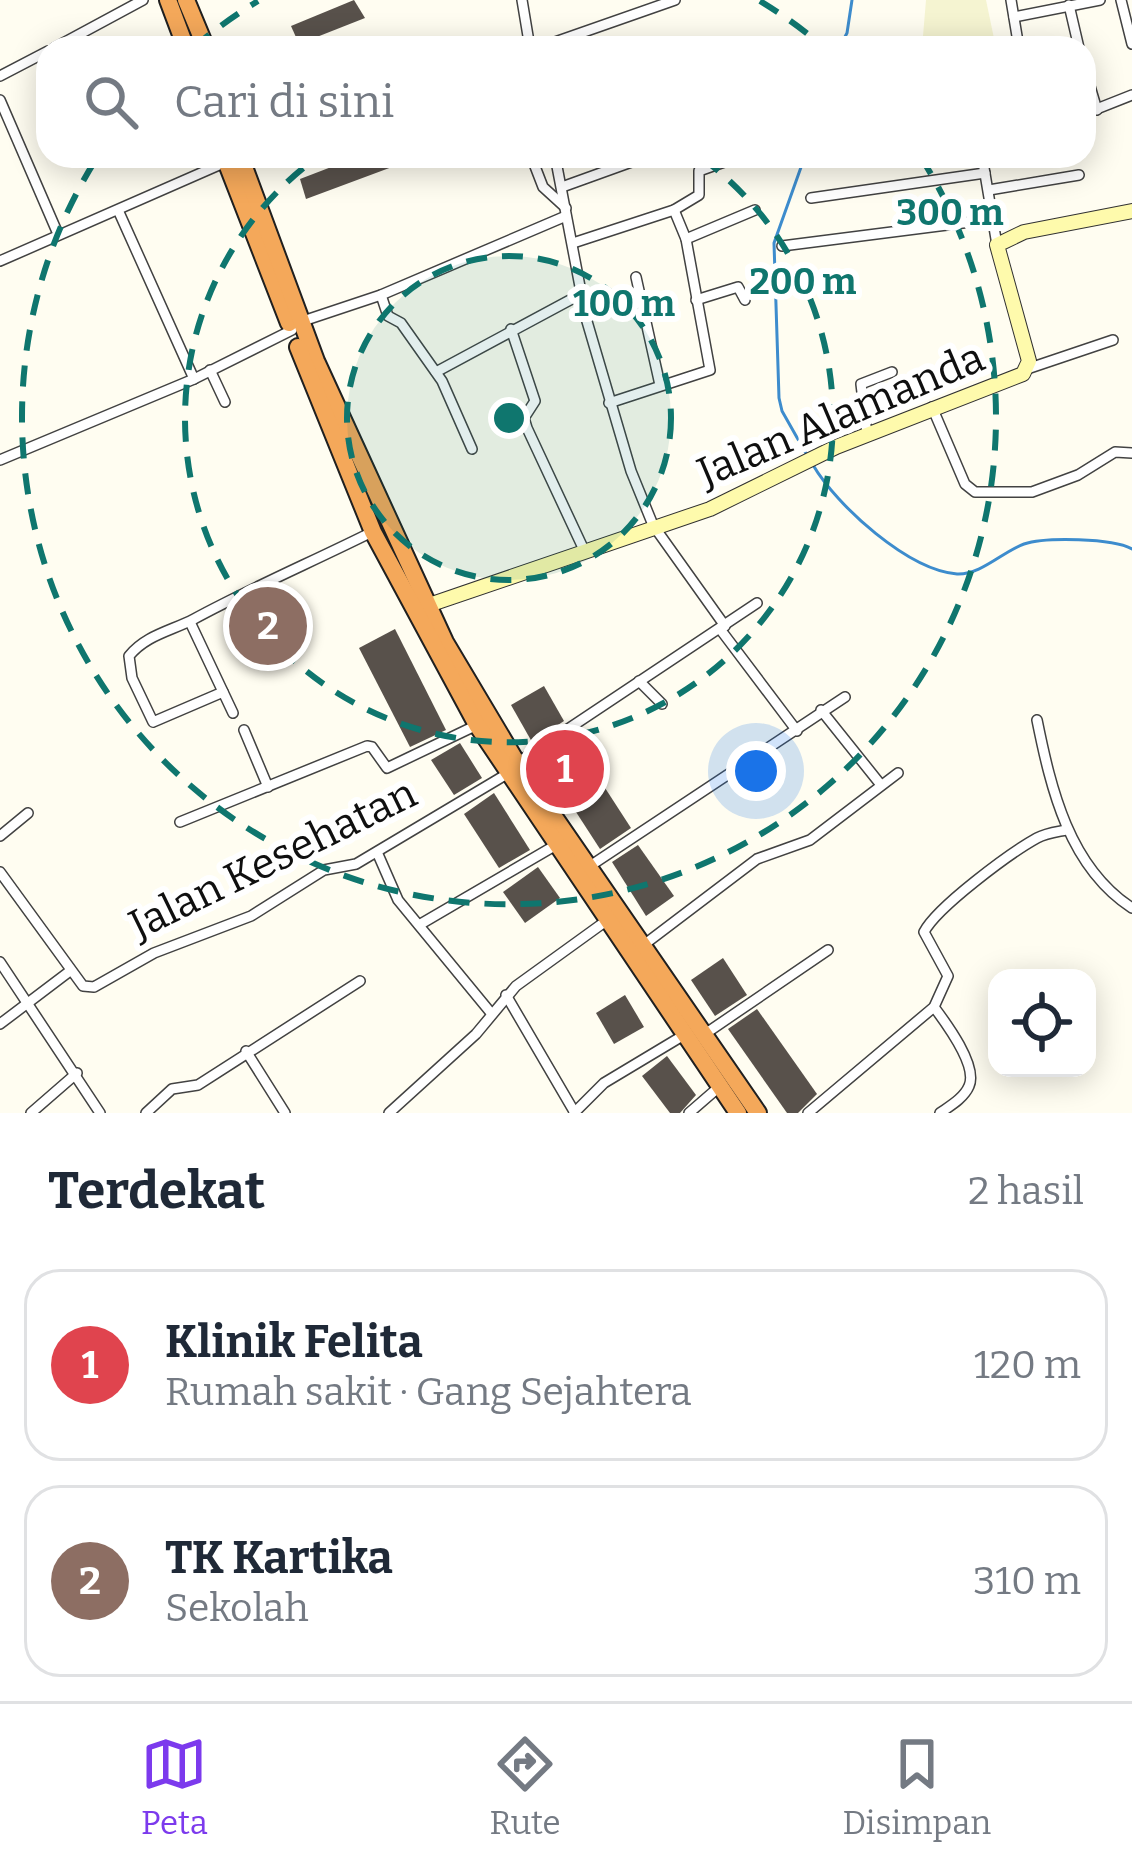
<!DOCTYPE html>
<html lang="id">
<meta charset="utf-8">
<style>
:root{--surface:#fff;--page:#f6f6f7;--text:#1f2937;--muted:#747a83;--line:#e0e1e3;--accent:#7c3aed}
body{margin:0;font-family:Bitter,serif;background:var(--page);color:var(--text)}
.controls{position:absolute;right:36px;bottom:36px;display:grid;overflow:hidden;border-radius:24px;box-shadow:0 6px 30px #0003}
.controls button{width:108px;height:108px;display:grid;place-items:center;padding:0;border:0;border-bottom:3px solid var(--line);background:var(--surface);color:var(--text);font:60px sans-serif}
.you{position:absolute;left:756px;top:771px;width:42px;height:42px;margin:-30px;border:9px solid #fff;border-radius:50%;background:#1a73e8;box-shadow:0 0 0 18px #1a73e833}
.badge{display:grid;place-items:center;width:78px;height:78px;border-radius:50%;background:var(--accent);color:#fff;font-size:39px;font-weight:700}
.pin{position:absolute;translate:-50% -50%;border:6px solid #fff;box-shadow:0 3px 12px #0006}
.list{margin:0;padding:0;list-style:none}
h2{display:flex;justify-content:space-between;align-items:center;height:156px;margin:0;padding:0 48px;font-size:51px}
h2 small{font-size:39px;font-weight:400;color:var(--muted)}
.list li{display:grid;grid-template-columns:78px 1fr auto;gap:36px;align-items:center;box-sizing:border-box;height:192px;margin:0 24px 24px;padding:0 24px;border:3px solid var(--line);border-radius:36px}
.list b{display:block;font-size:45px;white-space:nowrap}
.list p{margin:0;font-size:39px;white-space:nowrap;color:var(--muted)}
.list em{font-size:39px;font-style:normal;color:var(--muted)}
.icon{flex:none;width:66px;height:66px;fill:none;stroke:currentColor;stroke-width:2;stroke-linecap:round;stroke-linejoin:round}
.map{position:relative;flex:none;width:1132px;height:1113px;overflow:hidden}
.search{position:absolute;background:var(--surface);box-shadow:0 6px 30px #0003;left:36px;right:36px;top:36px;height:132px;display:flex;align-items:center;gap:30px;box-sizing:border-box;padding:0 42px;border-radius:36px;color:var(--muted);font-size:45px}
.sheet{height:588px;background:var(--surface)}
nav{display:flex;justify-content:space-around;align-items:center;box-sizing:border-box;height:168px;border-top:3px solid var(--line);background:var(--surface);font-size:33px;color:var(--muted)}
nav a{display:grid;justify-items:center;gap:6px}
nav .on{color:var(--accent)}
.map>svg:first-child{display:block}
</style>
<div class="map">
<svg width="1132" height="1113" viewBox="0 0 1132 1113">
<rect width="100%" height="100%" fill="#fffdf1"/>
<path fill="#f5f4d1" d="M 926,0 L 986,0 L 996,48 L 922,48 Z"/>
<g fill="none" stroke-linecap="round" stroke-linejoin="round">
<g stroke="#3d8ccd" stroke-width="3">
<path d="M 839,48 L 847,33 L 852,0"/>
<path d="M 805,156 L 774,243 L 779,398 L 782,411 L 808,457"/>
<path d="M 813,465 C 837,506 908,570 957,574 C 981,575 1002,552 1024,544 C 1045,537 1113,538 1132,549"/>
</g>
</g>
<g fill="#58514b">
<path d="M 354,0 L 365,18 L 299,44 L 291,26 Z"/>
<path d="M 360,156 L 387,156 L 392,167 L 306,199 L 300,179 Z"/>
<path d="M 395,629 L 446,730 L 410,747 L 359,648 Z"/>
<path d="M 544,686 L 564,721 L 532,742 L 511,705 Z"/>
<path d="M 572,737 L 631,828 L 600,849 L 541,758 Z"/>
<path d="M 460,743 L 482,778 L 454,795 L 431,760 Z"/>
<path d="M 494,793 L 530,850 L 499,868 L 464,814 Z"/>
<path d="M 638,845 L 674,896 L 646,916 L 612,862 Z"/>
<path d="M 538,867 L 560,898 L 525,923 L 503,892 Z"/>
<path d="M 723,958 L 747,995 L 715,1016 L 691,980 Z"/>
<path d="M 625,995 L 644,1027 L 614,1044 L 596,1013 Z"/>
<path d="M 757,1009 L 817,1094 L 798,1113 L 787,1113 L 728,1029 Z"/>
<path d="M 667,1056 L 696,1095 L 680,1113 L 670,1113 L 642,1076 Z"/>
</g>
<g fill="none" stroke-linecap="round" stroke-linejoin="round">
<defs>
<g id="street">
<path d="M 522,0 L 530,48"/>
<path d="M 1011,0 L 1019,48"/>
<path d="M 1121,0 L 1132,44"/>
<path d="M 1069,5 L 1079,48"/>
<path d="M 1014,17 L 1100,0"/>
<path d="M 54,48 L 143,0"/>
<path d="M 538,48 L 675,0"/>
<path d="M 1084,66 L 1097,110"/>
<path d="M 0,76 L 48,51"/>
<path d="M 0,100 L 58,234"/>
<path d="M 1084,114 L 1132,95"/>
<path d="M 531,156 L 543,187 L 566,208"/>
<path d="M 555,156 L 586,318 L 631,471 L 653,525 L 725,626"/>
<path d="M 982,156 L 997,245"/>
<path d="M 562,187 L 648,156"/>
<path d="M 989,190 L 1079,175"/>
<path d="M 811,198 L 985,173"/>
<path d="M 118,210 L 194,379"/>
<path d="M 686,239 L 755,210"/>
<path d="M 573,243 L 674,210 L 699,195 L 699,171 L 741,156"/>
<path d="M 782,246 L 994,219"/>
<path d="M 0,261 L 226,162"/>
<path d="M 636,277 L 660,385"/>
<path d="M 381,295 L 388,316 L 401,323 L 442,381 L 472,449"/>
<path d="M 696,300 L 738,287 L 745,300"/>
<path d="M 300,322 L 381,295 L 566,216"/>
<path d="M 511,329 L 535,401 L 524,418 L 527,428 L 584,550"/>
<path d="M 1027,369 L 1113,340"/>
<path d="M 210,370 L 225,402"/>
<path d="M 436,372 L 583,293"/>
<path d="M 609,403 L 710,370 L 686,239 L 674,210"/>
<path d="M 932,407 L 965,484 L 975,492 L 1032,492 L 1078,475 L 1115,452 L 1132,453"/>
<path d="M 867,434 L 861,384 L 892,372"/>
<path d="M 0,460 L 194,379 L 292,330"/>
<path d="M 190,622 L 233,713"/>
<path d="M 720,629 L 797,731"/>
<path d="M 639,681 L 662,704"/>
<path d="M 223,692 L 153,722 L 132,678 L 129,656 C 146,635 171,631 194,619 C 253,587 314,561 374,531"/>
<path d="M 821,710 L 881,785"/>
<path d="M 1037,720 C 1051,789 1069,867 1132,908"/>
<path d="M 244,730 L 268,787"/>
<path d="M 517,763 L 757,603"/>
<path d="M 180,822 L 367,746 L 372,747 L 387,768 L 477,725"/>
<path d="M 0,836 L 28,813"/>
<path d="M 377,852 L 398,900 L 491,1013"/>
<path d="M 587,868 L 845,697"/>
<path d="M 0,872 L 83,986 L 94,987 L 154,953 L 251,916 L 324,870 L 356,864 L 507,774"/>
<path d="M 419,925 L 556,845"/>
<path d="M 641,947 L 757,859 L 810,840 L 898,773"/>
<path d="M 0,962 L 100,1113"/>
<path d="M 506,995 L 575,1113"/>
<path d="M 934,1007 C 946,1023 978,1066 969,1086 C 964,1098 950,1106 940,1113"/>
<path d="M 0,1024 L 70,971"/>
<path d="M 702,1036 L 828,950"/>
<path d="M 246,1051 L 285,1113"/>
<path d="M 31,1113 L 77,1073"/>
<path d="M 146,1113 L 172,1089 L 198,1085 L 360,981"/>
<path d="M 389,1113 L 476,1034 L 516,986 L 606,921"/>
<path d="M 574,1113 L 604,1083 L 684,1035"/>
<path d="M 689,1113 L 719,1087"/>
<path d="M 808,1113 L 934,1007 L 948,976 L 924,932 C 937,907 1010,853 1037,838 C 1046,833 1056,832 1066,830"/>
</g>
<path id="secondary" d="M 426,606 L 710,509 L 836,447 L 1023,374 L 1029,361 L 997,245 L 1024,232 L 1132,211"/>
<g id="highway">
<path d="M 168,0 L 186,48"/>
<path d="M 186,0 L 206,48"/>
<path d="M 224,156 L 289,323"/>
<path d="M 240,156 L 316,361 L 445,642 L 517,763 L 758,1113"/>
<path d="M 298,347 L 373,532 L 477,725 L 738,1113"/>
</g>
</defs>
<use href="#street" stroke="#424242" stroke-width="12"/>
<use href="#secondary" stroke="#313131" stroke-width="16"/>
<use href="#highway" stroke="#202020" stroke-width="20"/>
<use href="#street" stroke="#fff" stroke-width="9"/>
<use href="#secondary" stroke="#fefaac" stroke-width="14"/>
<use href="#highway" stroke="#f4a85a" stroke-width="16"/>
</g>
<circle cx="509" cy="418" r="162" fill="#0f766e" fill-opacity=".12"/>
<g fill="none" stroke="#0f766e" stroke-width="6" stroke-dasharray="21 15">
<circle cx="509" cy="418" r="162"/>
<path d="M702 158A324 324 0 1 1 316 158"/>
<path d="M193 48A487 487 0 0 1 258 1M760 1A487 487 0 0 1 825 48M920 156A487 487 0 1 1 98 156"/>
</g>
<g text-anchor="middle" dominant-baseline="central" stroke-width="12" stroke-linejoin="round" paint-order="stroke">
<g font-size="42" fill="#0f0f0f" stroke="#fff">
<text transform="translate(841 415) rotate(-23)">Jalan Alamanda</text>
<text transform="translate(273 859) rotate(-26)">Jalan Kesehatan</text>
</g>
</g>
<circle cx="509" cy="418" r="18" fill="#0f766e" stroke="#fff" stroke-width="6"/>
<g font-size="36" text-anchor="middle" font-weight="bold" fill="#0f766e" stroke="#fff" stroke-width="12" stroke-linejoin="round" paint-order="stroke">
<text x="950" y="225">300 m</text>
<text x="803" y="294">200 m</text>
<text x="624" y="316">100 m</text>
</g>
</svg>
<div class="controls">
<button><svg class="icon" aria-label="locate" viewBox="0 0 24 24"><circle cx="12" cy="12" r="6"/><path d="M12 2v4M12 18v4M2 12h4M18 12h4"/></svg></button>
</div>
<div class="you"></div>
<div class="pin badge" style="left:565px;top:769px;background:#e0444e">1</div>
<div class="pin badge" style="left:268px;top:626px;background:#8d6e63">2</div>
<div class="search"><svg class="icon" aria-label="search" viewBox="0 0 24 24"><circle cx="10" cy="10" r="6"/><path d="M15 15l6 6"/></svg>Cari di sini</div>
</div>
<section class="sheet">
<h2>Terdekat<small>2 hasil</small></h2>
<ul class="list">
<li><span class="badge" style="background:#e0444e">1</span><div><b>Klinik Felita</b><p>Rumah sakit · Gang Sejahtera</p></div><em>120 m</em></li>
<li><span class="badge" style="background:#8d6e63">2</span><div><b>TK Kartika</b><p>Sekolah</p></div><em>310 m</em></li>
</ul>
</section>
<nav>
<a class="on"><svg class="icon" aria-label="map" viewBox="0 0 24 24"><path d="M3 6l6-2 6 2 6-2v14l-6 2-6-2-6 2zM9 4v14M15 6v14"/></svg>Peta</a>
<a><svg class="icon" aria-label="directions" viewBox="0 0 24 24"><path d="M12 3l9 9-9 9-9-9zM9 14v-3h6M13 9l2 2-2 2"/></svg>Rute</a>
<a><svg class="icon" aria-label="saved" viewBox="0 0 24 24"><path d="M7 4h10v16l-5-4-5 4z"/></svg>Disimpan</a>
</nav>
